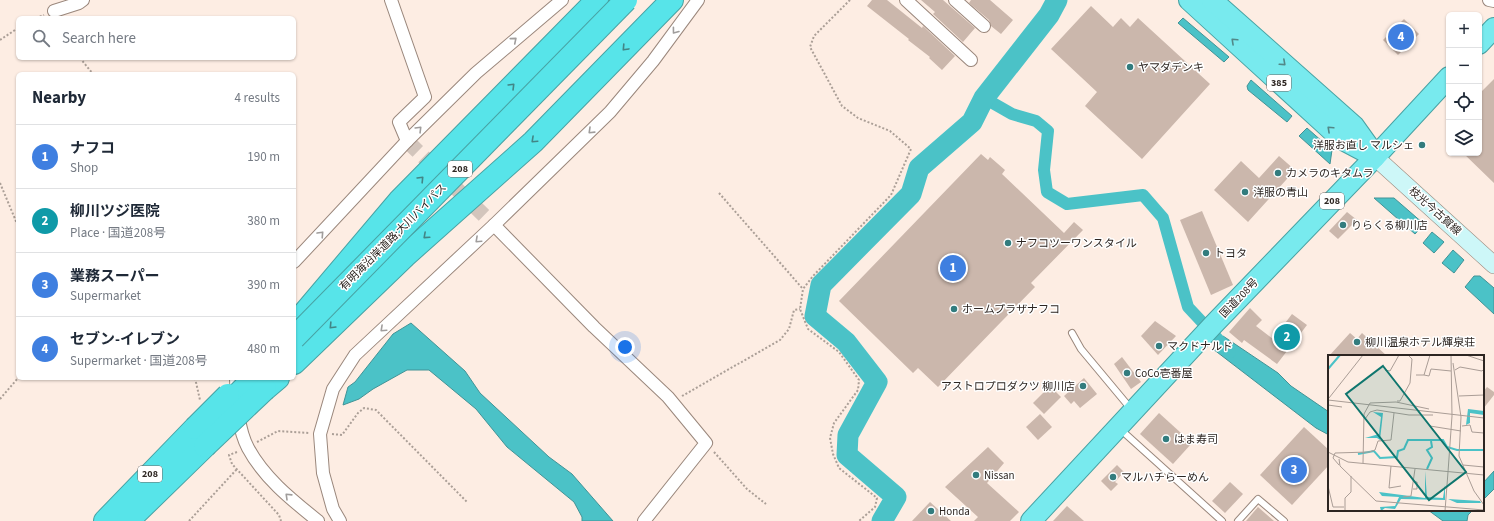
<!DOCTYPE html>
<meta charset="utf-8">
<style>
:root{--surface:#fff;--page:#f2f2f3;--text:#1f2937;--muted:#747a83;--line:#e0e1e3;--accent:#327c7e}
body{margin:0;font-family:"Source Sans 3","Noto Sans JP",sans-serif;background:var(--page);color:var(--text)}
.controls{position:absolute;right:12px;top:12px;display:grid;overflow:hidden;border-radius:6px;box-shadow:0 1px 3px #0004}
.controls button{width:36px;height:36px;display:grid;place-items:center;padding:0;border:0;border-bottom:1px solid var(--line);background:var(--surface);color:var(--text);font:20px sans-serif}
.you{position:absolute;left:625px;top:347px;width:14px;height:14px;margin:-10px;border:3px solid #fff;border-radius:50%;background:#1a73e8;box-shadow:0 0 0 6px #1a73e833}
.badge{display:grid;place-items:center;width:26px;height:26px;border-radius:50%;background:var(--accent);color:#fff;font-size:13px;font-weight:700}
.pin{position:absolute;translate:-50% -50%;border:2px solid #fff;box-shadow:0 1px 4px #0006}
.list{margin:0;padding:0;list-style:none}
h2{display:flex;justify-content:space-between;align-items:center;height:52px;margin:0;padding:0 16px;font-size:17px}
h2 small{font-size:13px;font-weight:400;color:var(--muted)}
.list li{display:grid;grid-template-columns:26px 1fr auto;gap:12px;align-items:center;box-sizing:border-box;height:64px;padding:0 16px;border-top:1px solid var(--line)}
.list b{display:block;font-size:15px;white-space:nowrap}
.list p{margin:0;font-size:13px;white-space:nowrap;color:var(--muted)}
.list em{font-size:13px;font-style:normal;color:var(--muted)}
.icon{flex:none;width:22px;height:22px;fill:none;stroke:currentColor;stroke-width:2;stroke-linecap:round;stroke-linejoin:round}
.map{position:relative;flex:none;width:1494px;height:521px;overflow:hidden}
.search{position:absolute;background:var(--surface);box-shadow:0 1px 3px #0004;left:16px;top:16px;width:280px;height:44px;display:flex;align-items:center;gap:10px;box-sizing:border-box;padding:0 14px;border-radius:6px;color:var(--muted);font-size:15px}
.panel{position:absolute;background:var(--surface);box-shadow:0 1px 3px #0004;left:16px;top:72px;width:280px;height:308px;border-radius:6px}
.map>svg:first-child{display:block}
</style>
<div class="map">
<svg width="1494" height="521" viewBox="0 0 1494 521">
<rect width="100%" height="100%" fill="#fdede3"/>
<g fill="#4bc2c7" stroke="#429396">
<path d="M 1183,18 L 1229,57 L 1224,62 L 1178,23 Z"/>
<path d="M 1251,80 L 1292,116 L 1287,122 L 1248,90 L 1247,86 Z"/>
<path d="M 1307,128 L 1332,150 L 1330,164 L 1299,136 Z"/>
<path d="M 1374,198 L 1394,198 L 1424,224 L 1415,234 Z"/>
<path d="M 1432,232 L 1444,242 L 1434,253 L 1423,243 Z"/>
<path d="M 1453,250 L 1464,260 L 1454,273 L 1442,263 Z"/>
<path d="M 1474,276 L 1480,276 L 1494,288 L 1494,314 L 1465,287 Z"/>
<path d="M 411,323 L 465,371 L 480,393 L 549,457 L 572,474 L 613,521 L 582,521 L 582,517 L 574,502 L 507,447 L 476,409 L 429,370 L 407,370 L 373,389 L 359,399 L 343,405 L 348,387 L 355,382 L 393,334 Z"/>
<path d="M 1223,336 L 1278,373 L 1291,386 L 1329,412 L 1329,435 L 1316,428 L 1213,349 Z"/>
<path d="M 1494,471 L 1494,489 L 1483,500 L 1483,483 Z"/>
<path d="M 1428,510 L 1473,510 L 1468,515 L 1467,521 L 1443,521 Z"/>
</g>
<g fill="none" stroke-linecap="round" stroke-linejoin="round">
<path stroke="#4bc2c7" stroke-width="12" d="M 984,98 L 1012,114 L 1036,121 L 1048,131 L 1044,170 L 1047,192 L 1067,204 L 1143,195 L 1163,218 L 1188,307 L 1230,352"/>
<path stroke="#4bc2c7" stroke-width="21" d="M 882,521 L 896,497 L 847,455 L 848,435 L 877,382 L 846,342 L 815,316 L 821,285 L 911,194 L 919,168 L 972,122 L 984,98 L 1049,15 L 1057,0"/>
</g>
<g fill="#cbb7ac">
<path d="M 872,0 L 887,0 L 922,28 L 923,26 L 955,56 L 942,70 L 929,58 L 930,57 L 908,40 L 909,39 L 867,6 Z"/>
<path d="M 921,0 L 943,0 L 975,28 L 963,42 L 933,14 L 935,12 Z"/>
<path d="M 971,0 L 990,0 L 1013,20 L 1001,34 L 991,26 L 989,20 L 969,3 Z"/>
<path d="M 1091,6 L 1113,27 L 1121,18 L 1130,27 L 1138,18 L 1210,84 L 1142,159 L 1085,106 L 1097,92 L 1051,49 Z"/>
<path d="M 1404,19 L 1419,34 L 1398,55 L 1383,40 Z"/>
<path d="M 1494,79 L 1494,183 L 1463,153 L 1479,153 L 1479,94 Z"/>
<path d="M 981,154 L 988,160 L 990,157 L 1005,170 L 1002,174 L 1064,233 L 1074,222 L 1083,230 L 1031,283 L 1035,287 L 938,387 L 918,368 L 913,373 L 839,301 Z"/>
<path d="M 1279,156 L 1295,170 L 1248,222 L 1214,190 L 1241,161 L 1259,178 Z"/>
<path d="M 1202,211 L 1233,285 L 1211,295 L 1180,220 Z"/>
<path d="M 1347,212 L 1357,220 L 1338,239 L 1329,231 Z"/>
<path d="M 1250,308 L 1262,320 L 1256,326 L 1273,339 L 1292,314 L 1307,325 L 1277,364 L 1244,340 L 1242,343 L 1229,332 Z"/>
<path d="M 1155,321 L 1176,336 L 1158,355 L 1141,336 Z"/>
<path d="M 1350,333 L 1357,339 L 1362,333 L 1387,356 L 1329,356 Z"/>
<path d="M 1122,357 L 1141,382 L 1131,389 L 1114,364 Z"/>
<path d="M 1084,378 L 1097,394 L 1080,408 L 1074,401 L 1071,404 L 1064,396 Z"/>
<path d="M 1050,386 L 1061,397 L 1044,414 L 1033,403 Z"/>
<path d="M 1487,387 L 1494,392 L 1494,395 L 1483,409 L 1483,392 Z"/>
<path d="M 1159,413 L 1192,443 L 1173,464 L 1140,434 Z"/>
<path d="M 1040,414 L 1052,427 L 1038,440 L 1026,427 Z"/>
<path d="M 1304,427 L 1329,450 L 1329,465 L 1292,505 L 1260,475 Z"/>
<path d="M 988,447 L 1004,463 L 987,483 L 1019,512 L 1010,521 L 974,521 L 978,517 L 945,487 Z"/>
<path d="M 1117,465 L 1124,472 L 1115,482 L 1118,484 L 1111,491 L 1101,481 Z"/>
<path d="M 1230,482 L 1243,494 L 1225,513 L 1212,501 Z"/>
<path d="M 930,502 L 951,521 L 912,521 Z"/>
<path d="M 1067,506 L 1084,521 L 1053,521 Z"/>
<path d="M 1258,507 L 1274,521 L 1246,521 Z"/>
</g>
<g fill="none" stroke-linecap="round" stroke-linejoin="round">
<path stroke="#d3c5bc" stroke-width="15" stroke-dasharray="15 8" stroke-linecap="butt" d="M 407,141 L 494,225"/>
<defs>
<g id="service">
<path d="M 1072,333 L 1081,349 L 1131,409"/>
<path d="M 1120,429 L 1222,521"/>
<path d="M 1238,521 L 1258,499 L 1284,521"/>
</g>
<g id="minor">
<path d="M 391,0 L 425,97 L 399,122 L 407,141"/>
<path d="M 906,0 L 971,60"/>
<path d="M 955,0 L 984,26"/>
<path d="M 1489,0 L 1494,1"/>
<path d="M 54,11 L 79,3 L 83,0"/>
<path d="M 494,225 L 594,327 L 668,397 L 706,443 L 644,521"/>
<path d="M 294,262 L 407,141 L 476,73 L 562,0"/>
<path d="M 236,378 C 237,401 237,427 248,448 C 264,478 292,500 318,521"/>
<path d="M 340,521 L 333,509 L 323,473 L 320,434 L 333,389 L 355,355 L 494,225 L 610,112 L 653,61 L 698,0"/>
</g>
<path id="secondary" d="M 1375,157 L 1494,265"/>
<g id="trunk">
<path d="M 1189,0 L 1341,139 L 1375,157"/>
<path d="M 1212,0 L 1354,126 L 1374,154"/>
<path d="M 1479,44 L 1494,28"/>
<path d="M 1031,521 L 1213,325 L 1375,157 L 1449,77"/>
</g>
<g id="motorway">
<path d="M 294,325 L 399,201 L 597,0"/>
<path d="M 294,363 L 405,256 L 533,142 L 672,0"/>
<path d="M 265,389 L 278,378"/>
<path d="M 105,521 L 195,428"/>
<path d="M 128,521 L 205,446"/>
</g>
</defs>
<use href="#service" stroke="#9a877c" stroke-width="8"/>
<use href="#minor" stroke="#9a877c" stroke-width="14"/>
<use href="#secondary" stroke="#9a877c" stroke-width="18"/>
<use href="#trunk" stroke="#48a2a3" stroke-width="22"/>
<use href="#motorway" stroke="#48a2a3" stroke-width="24"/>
<g stroke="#ab9f97" stroke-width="2" stroke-dasharray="2 2" stroke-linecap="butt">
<path d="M 850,0 L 814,36 L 810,47 L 842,106 L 858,118 L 890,131 L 911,149 L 891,195 L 813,276 L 803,289 L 800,309 L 808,329 L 839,352 L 859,380 L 858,390 L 834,423 L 830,438 L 833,454 L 839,468 L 877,498 L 875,507 L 859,521"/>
<path d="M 36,18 L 44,15"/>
<path d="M 0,40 L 18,28"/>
<path d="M 80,58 L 93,74"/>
<path d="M 0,183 L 18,226"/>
<path d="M 719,193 L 803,289"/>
<path d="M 195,378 L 200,400"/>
<path d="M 682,396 L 780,340 L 789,329 L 794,310 L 800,309"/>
<path d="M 0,399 L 18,378"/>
<path d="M 332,434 L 342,435 L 358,413 L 364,408 L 376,410 L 468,503"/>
<path d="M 257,442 L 278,431 L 310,433"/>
<path d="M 237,452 L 229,455 L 232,464 L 279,515 L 281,521"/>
<path d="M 714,452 L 747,489 L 766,504"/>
<path d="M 189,521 L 237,469"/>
</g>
<use href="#service" stroke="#fff" stroke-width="6"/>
<use href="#minor" stroke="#fff" stroke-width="12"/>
<use href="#secondary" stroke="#cdf7f8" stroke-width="17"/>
<use href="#trunk" stroke="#78eaee" stroke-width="20"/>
<use href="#motorway" stroke="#57e4e9" stroke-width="22"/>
<defs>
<g id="motorway-bridge">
<path d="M 294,338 L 626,0"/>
<path d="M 221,411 L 254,378"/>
<path d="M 195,428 L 228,395"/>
<path d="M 205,446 L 265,389"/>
</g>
</defs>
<use href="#motorway-bridge" stroke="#48a2a3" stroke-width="24" stroke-linecap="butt"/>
<use href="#motorway-bridge" stroke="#57e4e9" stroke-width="22"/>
</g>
<defs><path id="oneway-chevron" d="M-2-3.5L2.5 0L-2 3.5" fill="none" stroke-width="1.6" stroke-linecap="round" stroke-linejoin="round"/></defs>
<g stroke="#a09d9c">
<use href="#oneway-chevron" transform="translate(675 31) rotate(127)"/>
<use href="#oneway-chevron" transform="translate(514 40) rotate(-40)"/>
<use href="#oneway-chevron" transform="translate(419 129) rotate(-45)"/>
<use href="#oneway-chevron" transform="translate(591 131) rotate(136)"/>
<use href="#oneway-chevron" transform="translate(321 234) rotate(-47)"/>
<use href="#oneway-chevron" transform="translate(478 240) rotate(137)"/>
<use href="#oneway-chevron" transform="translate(383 329) rotate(137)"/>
<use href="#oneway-chevron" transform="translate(288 496) rotate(-136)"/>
</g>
<g stroke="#528888">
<use href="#oneway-chevron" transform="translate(1234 41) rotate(-137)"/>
<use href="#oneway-chevron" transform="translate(1283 63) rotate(42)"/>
<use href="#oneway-chevron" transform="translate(1330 129) rotate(-137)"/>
</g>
<g stroke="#428586">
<use href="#oneway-chevron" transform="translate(625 48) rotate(133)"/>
<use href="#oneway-chevron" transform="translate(512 86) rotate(-45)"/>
<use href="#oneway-chevron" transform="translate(534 140) rotate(137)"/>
<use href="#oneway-chevron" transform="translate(421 179) rotate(-46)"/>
<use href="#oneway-chevron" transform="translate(426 236) rotate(138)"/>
<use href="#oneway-chevron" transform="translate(332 326) rotate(134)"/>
</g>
<g fill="#327c7e" stroke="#fff" stroke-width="1.5">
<circle cx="1130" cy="67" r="4"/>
<circle cx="1422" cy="145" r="4"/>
<circle cx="1278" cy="173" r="4"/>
<circle cx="1245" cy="192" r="4"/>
<circle cx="1343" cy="225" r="4"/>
<circle cx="1008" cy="243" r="4"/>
<circle cx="1206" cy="253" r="4"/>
<circle cx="954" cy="309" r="4"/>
<circle cx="1357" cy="342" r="4"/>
<circle cx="1159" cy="346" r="4"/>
<circle cx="1127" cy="373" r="4"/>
<circle cx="1083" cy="386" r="4"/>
<circle cx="1166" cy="439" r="4"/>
<circle cx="976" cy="475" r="4"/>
<circle cx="1113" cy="477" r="4"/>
<circle cx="931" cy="511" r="4"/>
</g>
<g text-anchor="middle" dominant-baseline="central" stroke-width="3" stroke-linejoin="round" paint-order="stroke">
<g fill="#fff" stroke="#6c6764" stroke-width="1">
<rect x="1267" y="75" width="24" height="16" rx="3"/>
<rect x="448" y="161" width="24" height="16" rx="3"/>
<rect x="1320" y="193" width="24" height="16" rx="3"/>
<rect x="138" y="466" width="24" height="16" rx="3"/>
</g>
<g font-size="10" font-weight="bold" fill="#2d2622">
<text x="1279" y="83">385</text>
<text x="460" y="169">208</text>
<text x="1332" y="201">208</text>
<text x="150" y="474">208</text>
</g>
<g font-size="11" fill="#2d2622" stroke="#fff" text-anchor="start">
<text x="1138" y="67">ヤマダデンキ</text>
<text x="1414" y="145" text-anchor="end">洋服お直し マルシェ</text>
<text x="1286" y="173">カメラのキタムラ</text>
<text x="1253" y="192">洋服の青山</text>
<text x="1351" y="225">りらくる柳川店</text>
<text x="1016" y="243">ナフコツーワンスタイル</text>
<text x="1214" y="253">トヨタ</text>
<text x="962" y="309">ホームプラザナフコ</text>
<text x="1365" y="342">柳川温泉ホテル輝泉荘</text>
<text x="1167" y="346">マクドナルド</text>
<text x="1135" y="373">CoCo壱番屋</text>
<text x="1075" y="386" text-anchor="end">アストロプロダクツ 柳川店</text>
<text x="1174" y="439">はま寿司</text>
<text x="984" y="475">Nissan</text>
<text x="1121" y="477">マルハチらーめん</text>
<text x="939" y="511">Honda</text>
</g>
<g font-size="11" fill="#2d2622" stroke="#fff">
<text transform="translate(1435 211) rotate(42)">枝光今古賀線</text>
<text transform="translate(393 237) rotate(-45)">有明海沿岸道路;大川バイパス</text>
<text transform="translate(1239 298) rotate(-46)">国道208号</text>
</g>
</g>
<g transform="translate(1328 355)">
<rect width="156" height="156" fill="#fdede3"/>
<path d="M 140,54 L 156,56 L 156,60 L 142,58 L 142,68 L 138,70 ZM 45,57 L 55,58 L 52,85 L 49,83 L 37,83 L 51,79 L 53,62 ZM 97,116 L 99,142 L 115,143 L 117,130 L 117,145 L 73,144 L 67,154 L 57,153 L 53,156 L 52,152 L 67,151 L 71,142 L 54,141 L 51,137 L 97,143 ZM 120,144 L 152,146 L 153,148 L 129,148 Z" fill="#4bc2c7"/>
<path fill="none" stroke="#4bc2c7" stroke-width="2" d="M 0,14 L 12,0M 30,99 L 46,96 L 52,103 L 69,102 L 70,96 L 76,94 L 80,85 L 115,85 L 119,92 L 129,95 L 156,95M 99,114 L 104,103 L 99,95 L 104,92 L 103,86"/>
<path fill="none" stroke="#aa9d96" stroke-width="1" d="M 138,0 L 156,6M 125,8 L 133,62 L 131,101 L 146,136 L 156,150M 57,15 L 62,16 L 71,0M 127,15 L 132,12 L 154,16 L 156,14M 88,20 L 96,20 L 102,0M 96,20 L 101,21 L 103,14 L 123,16M 131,41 L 156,40M 1,43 L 35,0M 0,45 L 156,63M 69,46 L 72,46 L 82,28 L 84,4 L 80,0M 0,50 L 14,52M 37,64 L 42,57 L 49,55 L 81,60 L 105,60M 102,71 L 133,76M 134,71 L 142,70 L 144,77 L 156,78M 0,97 L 20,107 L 156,120M 11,104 L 12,111 L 48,146 L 156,155M 35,108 L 36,59 L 42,48 L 68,47 L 101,54M 11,110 L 5,103 L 7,98 L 41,97 L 47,95 L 50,86 L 63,85 L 66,58M 135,110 L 156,112M 63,111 L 61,133 L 73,131M 120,117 L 124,61 L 123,0M 0,131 L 5,152 L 16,152M 85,134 L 89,134 L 89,127 L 86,127M 75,142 L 83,141 L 87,114M 17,156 L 17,143 L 23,137 L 23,121M 117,156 L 120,117"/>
<path fill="#0f766e" fill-opacity="0.15" stroke="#0f766e" stroke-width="2" d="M 55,11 L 138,117 L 101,145 L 18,39 Z"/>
<rect width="156" height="156" fill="none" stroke="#2d2622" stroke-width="2"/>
</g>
</svg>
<div class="controls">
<button>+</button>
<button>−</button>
<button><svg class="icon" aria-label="locate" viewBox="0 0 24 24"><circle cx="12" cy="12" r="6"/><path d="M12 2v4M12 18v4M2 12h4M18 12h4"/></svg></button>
<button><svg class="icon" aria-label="layers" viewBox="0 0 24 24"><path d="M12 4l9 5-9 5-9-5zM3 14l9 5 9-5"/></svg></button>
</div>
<div class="you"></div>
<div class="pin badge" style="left:953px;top:268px;background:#3f7fe0">1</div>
<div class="pin badge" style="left:1287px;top:337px;background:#0f9aa8">2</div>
<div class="pin badge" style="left:1294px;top:470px;background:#3f7fe0">3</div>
<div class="pin badge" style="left:1401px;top:37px;background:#3f7fe0">4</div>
<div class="search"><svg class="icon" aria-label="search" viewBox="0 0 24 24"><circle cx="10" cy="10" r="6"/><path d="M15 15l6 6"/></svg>Search here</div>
<section class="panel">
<h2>Nearby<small>4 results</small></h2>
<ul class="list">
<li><span class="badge" style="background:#3f7fe0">1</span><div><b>ナフコ</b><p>Shop</p></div><em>190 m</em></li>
<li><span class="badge" style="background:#0f9aa8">2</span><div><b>柳川ツジ医院</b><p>Place · 国道208号</p></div><em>380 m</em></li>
<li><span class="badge" style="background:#3f7fe0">3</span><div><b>業務スーパー</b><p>Supermarket</p></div><em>390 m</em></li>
<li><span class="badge" style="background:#3f7fe0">4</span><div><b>セブン-イレブン</b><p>Supermarket · 国道208号</p></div><em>480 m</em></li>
</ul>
</section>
</div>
